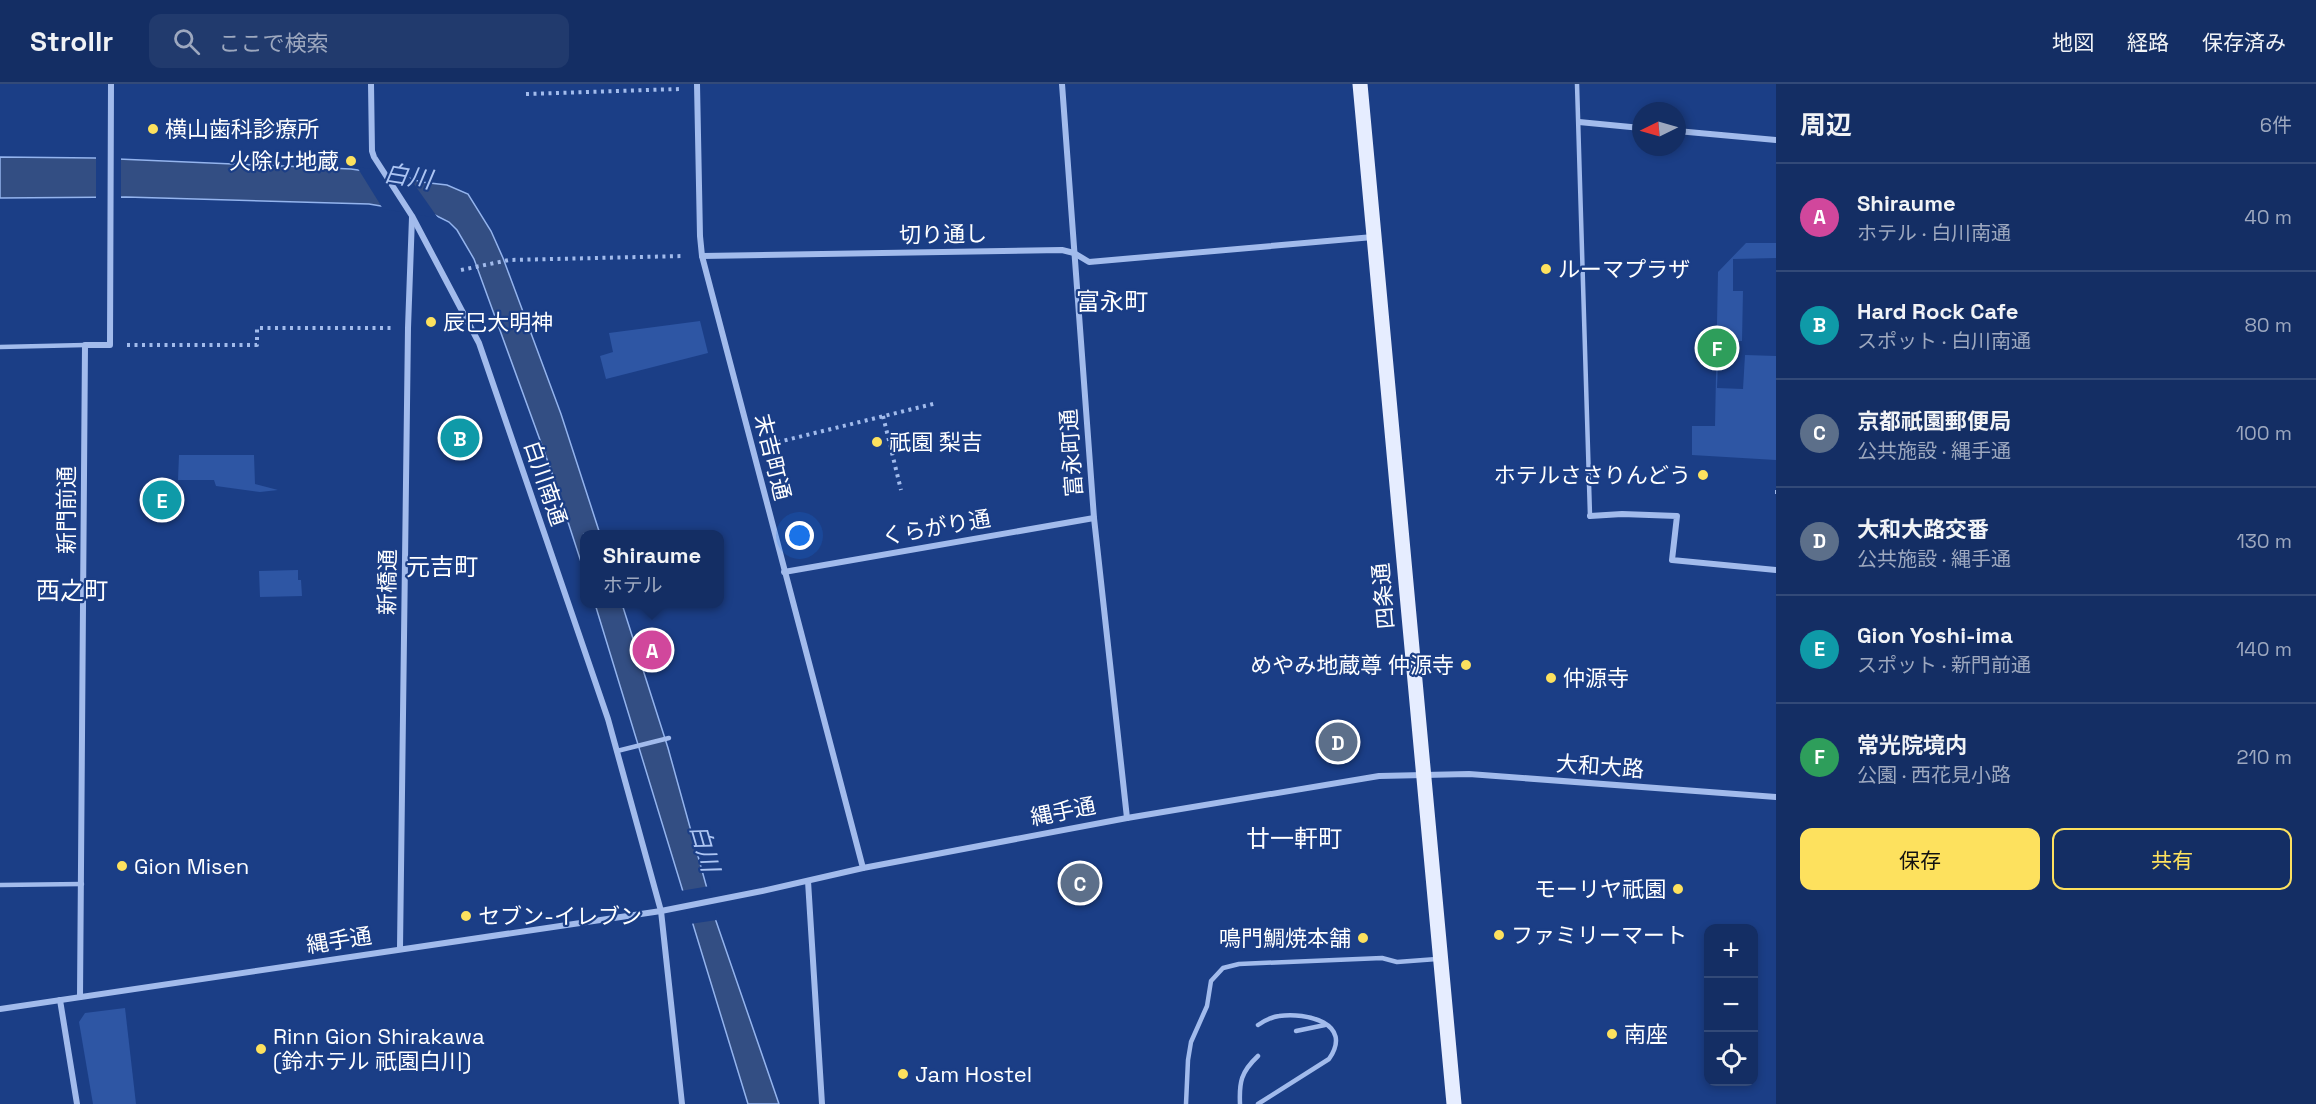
<!DOCTYPE html>
<html lang="ja">
<meta charset="utf-8">
<style>
:root{--surface:#142e64;--page:#213a6d;--text:#f1f3f6;--muted:#9da8bf;--line:#334a78;--accent:#fde15e}
body{margin:0;font-family:"Space Grotesk","Noto Sans JP",sans-serif;background:var(--page);color:var(--text)}
.controls{position:absolute;right:18px;bottom:18px;display:grid;overflow:hidden;border-radius:12px;box-shadow:0 3px 9px #0003}
.controls button{width:54px;height:54px;display:grid;place-items:center;padding:0;border:0;border-bottom:2px solid var(--line);background:var(--surface);color:var(--text);font:30px sans-serif}
.compass{position:absolute;left:1632px;top:18px;width:54px;height:54px;border-radius:50%;background:var(--surface);box-shadow:0 3px 9px #0003;rotate:265deg}
.you{position:absolute;left:800px;top:452px;width:21px;height:21px;margin:-15px;border:4px solid #fff;border-radius:50%;background:#1a73e8;box-shadow:0 0 0 9px #1a73e833}
.badge{display:grid;place-items:center;width:39px;height:39px;border-radius:50%;background:var(--accent);color:#fff;font-size:20px;font-weight:700}
.pin{position:absolute;translate:-50% -50%;border:3px solid #fff;box-shadow:0 2px 6px #0006}
.popup{position:absolute;left:580px;top:446px;width:144px;height:78px;box-sizing:border-box;display:grid;place-content:center;border-radius:12px;background:var(--surface);filter:drop-shadow(0 2px 4px #0005);font-size:20px;white-space:nowrap;color:var(--muted)}
.popup b{font-size:22px;color:var(--text)}
.popup::after{content:'';position:absolute;left:50%;top:100%;margin-left:-12px;border:12px solid transparent;border-top-color:var(--surface)}
.list{margin:0;padding:0;list-style:none}
h2{display:flex;justify-content:space-between;align-items:center;height:78px;margin:0;padding:0 24px;font-size:26px}
h2 small{font-size:20px;font-weight:400;color:var(--muted)}
.list li{display:grid;grid-template-columns:39px 1fr auto;gap:18px;align-items:center;box-sizing:border-box;height:108px;padding:0 24px;border-top:2px solid var(--line)}
.list b{display:block;font-size:22px;white-space:nowrap}
.list p{margin:0;font-size:20px;white-space:nowrap;color:var(--muted)}
.list em{font-size:20px;font-style:normal;color:var(--muted)}
.actions{display:flex;gap:12px;padding:18px 24px}
.actions a{flex:1;padding:14px 0;border:2px solid var(--accent);border-radius:12px;text-align:center;font-size:21px;color:var(--accent)}
.actions .main{background:var(--accent);color:#111}
.icon{flex:none;width:33px;height:33px;fill:none;stroke:currentColor;stroke-width:2;stroke-linecap:round;stroke-linejoin:round}
.map{position:relative;flex:none;width:1776px;height:1020px;overflow:hidden}
header{display:flex;align-items:center;gap:36px;box-sizing:border-box;height:84px;padding:0 30px;background:var(--surface);border-bottom:2px solid var(--line)}
header strong{font-size:28px}
nav{display:flex;gap:33px;margin-inline-start:auto;font-size:21px}
.search{width:420px;height:54px;background:var(--page);display:flex;align-items:center;gap:15px;box-sizing:border-box;padding:0 21px;border-radius:12px;color:var(--muted);font-size:22px}
main{display:flex}
aside{flex:1;background:var(--surface)}
.map>svg:first-child{display:block}
</style>
<header>
<strong>Strollr</strong>
<div class="search"><svg class="icon" aria-label="search" viewBox="0 0 24 24"><circle cx="10" cy="10" r="6"/><path d="M15 15l6 6"/></svg>ここで検索</div>
<nav><a>地図</a><a>経路</a><a>保存済み</a></nav>
</header>
<main>
<div class="map">
<svg width="1776" height="1020" viewBox="0 0 1776 1020">
<rect width="100%" height="100%" fill="#1b3e86"/>
<g fill="#2e56a4">
<path d="M 1746,159 L 1776,159 L 1776,174 L 1733,175 L 1733,207 L 1743,207 L 1742,257 L 1719,257 L 1717,304 L 1743,305 L 1745,271 L 1776,272 L 1776,376 L 1692,371 L 1692,342 L 1715,342 L 1718,188 Z"/>
<path d="M 700,237 L 708,269 L 606,295 L 600,272 L 613,268 L 609,249 Z"/>
<path d="M 179,371 L 254,371 L 255,400 L 278,406 L 260,408 L 216,402 L 214,396 L 178,396 Z"/>
<path d="M 298,486 L 298,496 L 301,496 L 302,512 L 260,513 L 259,487 Z"/>
<path d="M 125,924 L 136,1020 L 93,1020 L 79,938 L 85,929 Z"/>
</g>
<g fill="#334e83" stroke="#94b4ee" stroke-width="1.5">
<path d="M 0,73 L 95,74 L 351,85 L 406,93 L 421,98 L 447,101 L 468,110 L 491,147 L 503,174 L 561,330 L 600,450 L 584,450 L 584,487 L 552,389 L 474,175 L 457,146 L 449,138 L 435,131 L 369,120 L 126,113 L 0,114 Z"/>
<path d="M 595,520 L 622,520 L 668,664 L 716,837 L 779,1020 L 748,1020 Z"/>
</g>
<g fill="#1b3e86">
<rect x="96" y="72" width="25" height="44"/>
<path d="M 357,83 L 407,90 L 438,134 L 383,125 Z"/>
<path d="M 710,802 L 717,836 L 690,840 L 680,807 Z"/>
</g>
<g fill="none" stroke-linecap="round" stroke-linejoin="round">
<g stroke="#a2bbec" stroke-width="4" stroke-dasharray="3 4.5" stroke-linecap="butt">
<path d="M 526,10 L 680,5"/>
<path d="M 461,186 L 509,176 L 684,172"/>
<path d="M 127,261 L 257,261 L 257,244 L 392,244"/>
<path d="M 883,332 L 901,406"/>
<path d="M 770,360 L 937,319"/>
<path d="M 1775,408 L 1776,408"/>
</g>
<g stroke="#a2bbec" stroke-width="4.5">
<path d="M 1577,0 L 1590,432"/>
<path d="M 0,263 L 85,261"/>
<path d="M 617,667 L 669,654"/>
<path d="M 0,801 L 82,800"/>
<path d="M 1258,941 C 1264,937 1271,933 1279,932 C 1306,928 1354,939 1329,975 L 1258,1020"/>
<path d="M 1296,947 L 1325,941"/>
<path d="M 1186,1020 L 1188,976 L 1191,958 L 1207,922 L 1211,897 L 1223,884 L 1239,880 L 1382,874 L 1397,878 L 1437,875"/>
<path d="M 1240,1020 C 1239,998 1241,988 1258,972"/>
</g>
<g stroke="#a2bbec" stroke-width="6">
<path d="M 371,0 L 372,67 L 374,73 L 412,132 L 479,259 L 608,635 L 661,827 L 682,1020"/>
<path d="M 697,0 L 700,152 L 702,172 L 863,784"/>
<path d="M 1062,0 L 1094,434 L 1127,734"/>
<path d="M 1579,38 L 1641,44"/>
<path d="M 1677,47 L 1776,56"/>
<path d="M 702,172 L 1062,166 L 1074,169 L 1089,178 L 1373,153"/>
<path d="M 1590,432 L 1622,430 L 1677,432 L 1672,476 L 1776,486"/>
<path d="M 784,488 L 1094,434"/>
<path d="M 808,797 L 822,1020"/>
<path d="M 400,864 L 408,244 L 412,133"/>
<path d="M 80,913 L 85,261 L 110,261 L 111,0"/>
<path d="M 60,916 L 77,1020"/>
<path d="M 0,925 L 661,827 L 762,807 L 863,784 L 1127,734 L 1379,692 L 1469,690 L 1776,713"/>
</g>
<path stroke="#e6edff" stroke-width="15" d="M 1360,0 L 1454,1020"/>
</g>
<g fill="#fde15e" stroke="#1b3e86" stroke-width="2">
<circle cx="153" cy="45" r="6"/>
<circle cx="351" cy="77" r="6"/>
<circle cx="1546" cy="185" r="6"/>
<circle cx="431" cy="238" r="6"/>
<circle cx="877" cy="358" r="6"/>
<circle cx="1703" cy="391" r="6"/>
<circle cx="1466" cy="581" r="6"/>
<circle cx="1551" cy="594" r="6"/>
<circle cx="122" cy="782" r="6"/>
<circle cx="1678" cy="805" r="6"/>
<circle cx="466" cy="832" r="6"/>
<circle cx="1499" cy="851" r="6"/>
<circle cx="1363" cy="854" r="6"/>
<circle cx="1612" cy="950" r="6"/>
<circle cx="261" cy="965" r="6"/>
<circle cx="903" cy="990" r="6"/>
</g>
<g text-anchor="middle" dominant-baseline="central" stroke-width="4.5" stroke-linejoin="round" paint-order="stroke">
<g font-size="22" fill="#fff" stroke="#1b3e86" text-anchor="start">
<text x="165" y="45">横山歯科診療所</text>
<text x="339" y="77" text-anchor="end">火除け地蔵</text>
<text x="1558" y="185">ルーマプラザ</text>
<text x="443" y="238">辰巳大明神</text>
<text x="889" y="358">祇園 梨吉</text>
<text x="1691" y="391" text-anchor="end">ホテルささりんどう</text>
<text x="1454" y="581" text-anchor="end">めやみ地蔵尊 仲源寺</text>
<text x="1563" y="594">仲源寺</text>
<text x="134" y="782">Gion Misen</text>
<text x="1666" y="805" text-anchor="end">モーリヤ祇園</text>
<text x="478" y="832">セブン-イレブン</text>
<text x="1511" y="851">ファミリーマート</text>
<text x="1351" y="854" text-anchor="end">鳴門鯛焼本舗</text>
<text x="1624" y="950">南座</text>
<text x="273" y="952">Rinn Gion Shirakawa<tspan x="273" dy="25">(鈴ホテル 祇園白川)</tspan></text>
<text x="915" y="990">Jam Hostel</text>
</g>
<g font-size="22" fill="#fff" stroke="#1b3e86">
<text transform="translate(943 150) rotate(-1)">切り通し</text>
<text transform="translate(1071 369) rotate(-94)">富永町通</text>
<text transform="translate(773 373) rotate(76)">末吉町通</text>
<text transform="translate(546 399) rotate(71)">白川南通</text>
<text transform="translate(66 426) rotate(-90)">新門前通</text>
<text transform="translate(936 443) rotate(-10)">くらがり通</text>
<text transform="translate(387 498) rotate(-89)">新橋通</text>
<text transform="translate(1383 512) rotate(-95)">四条通</text>
<text transform="translate(1600 682) rotate(4)">大和大路</text>
<text transform="translate(1063 727) rotate(-11)">縄手通</text>
<text transform="translate(339 856) rotate(-9)">縄手通</text>
</g>
<g font-size="24" font-style="italic" fill="#adc5f3" stroke="#1b3e86">
<text transform="translate(408 92) rotate(9)">白川</text>
<text transform="translate(705 764) rotate(74)">白川</text>
</g>
<g font-size="24" fill="#fff" stroke="#1b3e86">
<text x="1112" y="217">富永町</text>
<text x="442" y="482">元吉町</text>
<text x="72" y="506">西之町</text>
<text x="1294" y="754">廿一軒町</text>
</g>
</g>
</svg>
<div class="controls">
<button>+</button>
<button>−</button>
<button><svg class="icon" aria-label="locate" viewBox="0 0 24 24"><circle cx="12" cy="12" r="6"/><path d="M12 2v4M12 18v4M2 12h4M18 12h4"/></svg></button>
</div>
<svg class="compass" viewBox="-18 -18 36 36"><path d="M0-13l5 13h-10z" fill="#e53935"/><path d="M0 13l5-13h-10z" fill="#9da8bf"/></svg>
<div class="you"></div>
<div class="pin badge" style="left:652px;top:566px;background:#d1479c">A</div>
<div class="popup"><b>Shiraume</b>ホテル</div>
<div class="pin badge" style="left:460px;top:354px;background:#0f9aa8">B</div>
<div class="pin badge" style="left:1080px;top:799px;background:#5c6f8a">C</div>
<div class="pin badge" style="left:1338px;top:658px;background:#5c6f8a">D</div>
<div class="pin badge" style="left:162px;top:416px;background:#0f9aa8">E</div>
<div class="pin badge" style="left:1717px;top:264px;background:#2e9e5b">F</div>
</div>
<aside>
<h2>周辺<small>6件</small></h2>
<ul class="list">
<li><span class="badge" style="background:#d1479c">A</span><div><b>Shiraume</b><p>ホテル · 白川南通</p></div><em>40 m</em></li>
<li><span class="badge" style="background:#0f9aa8">B</span><div><b>Hard Rock Cafe</b><p>スポット · 白川南通</p></div><em>80 m</em></li>
<li><span class="badge" style="background:#5c6f8a">C</span><div><b>京都祇園郵便局</b><p>公共施設 · 縄手通</p></div><em>100 m</em></li>
<li><span class="badge" style="background:#5c6f8a">D</span><div><b>大和大路交番</b><p>公共施設 · 縄手通</p></div><em>130 m</em></li>
<li><span class="badge" style="background:#0f9aa8">E</span><div><b>Gion Yoshi-ima</b><p>スポット · 新門前通</p></div><em>140 m</em></li>
<li><span class="badge" style="background:#2e9e5b">F</span><div><b>常光院境内</b><p>公園 · 西花見小路</p></div><em>210 m</em></li>
</ul>
<div class="actions"><a class="main">保存</a><a>共有</a></div>
</aside>
</main>
